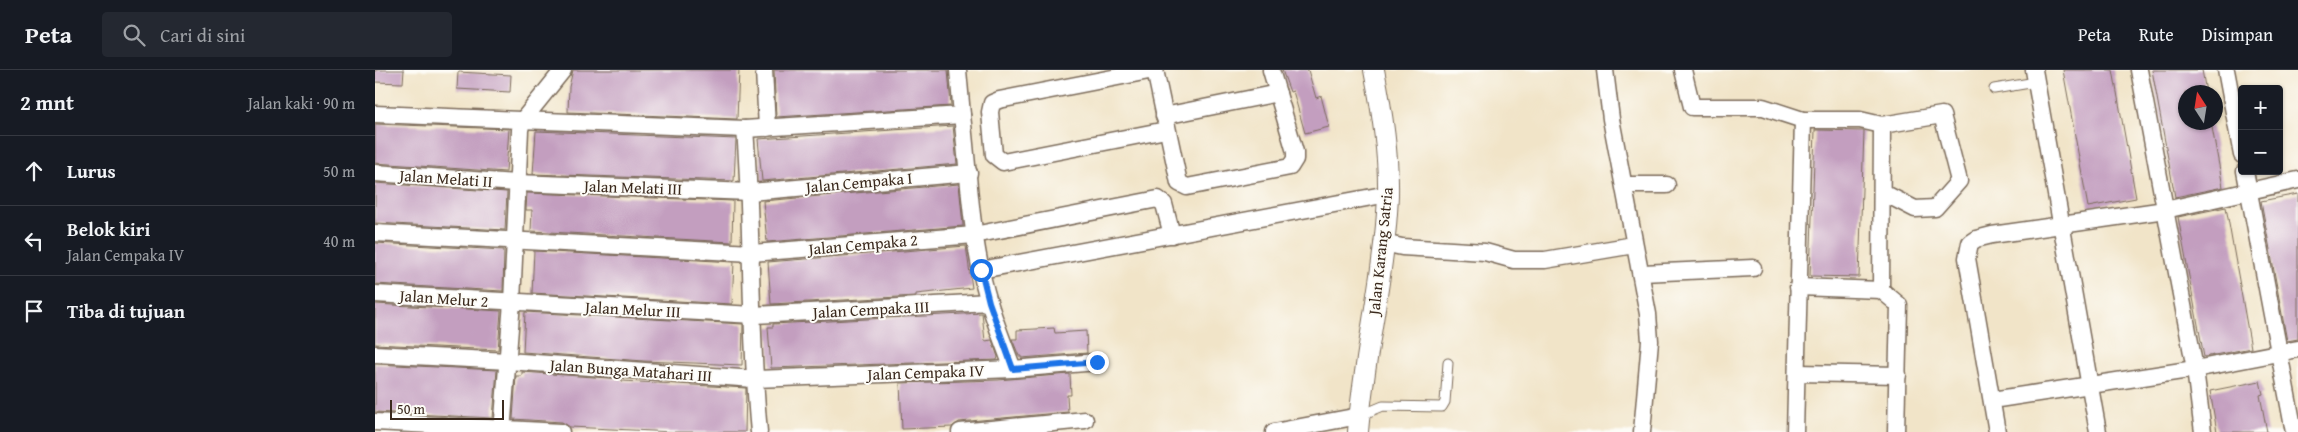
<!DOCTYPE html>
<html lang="id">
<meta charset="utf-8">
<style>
:root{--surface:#171b24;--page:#242831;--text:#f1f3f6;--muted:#9ea1a6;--line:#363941}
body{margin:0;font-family:"Gentium Book Plus",serif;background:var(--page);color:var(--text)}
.controls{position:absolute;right:15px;top:15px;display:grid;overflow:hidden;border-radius:5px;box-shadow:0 1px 4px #0004}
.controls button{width:45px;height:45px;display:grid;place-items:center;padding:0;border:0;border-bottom:1px solid var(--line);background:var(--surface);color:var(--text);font:25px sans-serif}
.compass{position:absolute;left:1803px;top:15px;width:45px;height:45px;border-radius:50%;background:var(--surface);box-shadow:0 1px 4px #0004;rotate:348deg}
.scale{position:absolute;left:15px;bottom:12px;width:114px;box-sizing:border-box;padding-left:5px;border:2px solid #3b2a1e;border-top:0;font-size:14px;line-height:18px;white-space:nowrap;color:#3b2a1e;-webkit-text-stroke:4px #fdfcf7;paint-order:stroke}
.stop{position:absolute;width:15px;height:15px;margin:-11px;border:4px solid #1a73e8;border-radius:50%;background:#fff}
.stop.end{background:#1a73e8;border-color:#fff;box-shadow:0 1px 5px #0008}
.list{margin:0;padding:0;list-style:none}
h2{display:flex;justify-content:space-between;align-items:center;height:65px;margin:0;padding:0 20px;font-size:21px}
h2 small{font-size:16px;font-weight:400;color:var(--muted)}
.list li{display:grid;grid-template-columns:32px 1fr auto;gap:15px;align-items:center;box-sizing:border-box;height:70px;padding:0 20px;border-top:1px solid var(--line)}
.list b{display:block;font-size:19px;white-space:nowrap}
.list p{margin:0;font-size:16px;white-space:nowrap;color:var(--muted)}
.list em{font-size:16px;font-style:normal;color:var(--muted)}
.icon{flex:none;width:28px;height:28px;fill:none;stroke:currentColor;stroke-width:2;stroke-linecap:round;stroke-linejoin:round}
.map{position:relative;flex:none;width:1923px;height:362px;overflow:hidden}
header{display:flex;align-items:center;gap:30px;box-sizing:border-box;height:70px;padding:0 25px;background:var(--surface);border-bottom:1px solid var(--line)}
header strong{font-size:24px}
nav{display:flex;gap:28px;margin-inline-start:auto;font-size:18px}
.search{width:350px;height:45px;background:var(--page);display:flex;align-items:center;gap:12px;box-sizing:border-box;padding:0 18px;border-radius:5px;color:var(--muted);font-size:19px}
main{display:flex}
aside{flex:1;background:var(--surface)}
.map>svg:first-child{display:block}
</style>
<header>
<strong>Peta</strong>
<div class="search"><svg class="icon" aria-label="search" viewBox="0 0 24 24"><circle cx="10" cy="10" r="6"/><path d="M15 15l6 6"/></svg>Cari di sini</div>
<nav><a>Peta</a><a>Rute</a><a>Disimpan</a></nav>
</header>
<main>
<aside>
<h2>2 mnt<small>Jalan kaki · 90 m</small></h2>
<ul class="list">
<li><svg class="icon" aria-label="ahead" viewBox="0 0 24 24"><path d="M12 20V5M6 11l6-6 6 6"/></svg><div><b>Lurus</b></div><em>50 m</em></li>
<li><svg class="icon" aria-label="left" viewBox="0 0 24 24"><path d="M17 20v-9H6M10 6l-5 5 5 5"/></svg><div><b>Belok kiri</b><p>Jalan Cempaka IV</p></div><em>40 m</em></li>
<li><svg class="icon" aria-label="arrive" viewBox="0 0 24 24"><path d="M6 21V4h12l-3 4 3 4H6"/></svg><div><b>Tiba di tujuan</b></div></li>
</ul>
</aside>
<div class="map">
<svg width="1923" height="362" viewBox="0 0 1923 362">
<rect width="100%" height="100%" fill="#fdfcf7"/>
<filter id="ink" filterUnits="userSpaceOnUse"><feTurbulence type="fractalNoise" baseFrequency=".02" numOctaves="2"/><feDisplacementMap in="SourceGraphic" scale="10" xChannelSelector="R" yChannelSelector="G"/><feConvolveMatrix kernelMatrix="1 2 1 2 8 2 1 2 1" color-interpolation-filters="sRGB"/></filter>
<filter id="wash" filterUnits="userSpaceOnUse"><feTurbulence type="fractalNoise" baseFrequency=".0096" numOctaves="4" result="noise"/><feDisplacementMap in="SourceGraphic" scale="20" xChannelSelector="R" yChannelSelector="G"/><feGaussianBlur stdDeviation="1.12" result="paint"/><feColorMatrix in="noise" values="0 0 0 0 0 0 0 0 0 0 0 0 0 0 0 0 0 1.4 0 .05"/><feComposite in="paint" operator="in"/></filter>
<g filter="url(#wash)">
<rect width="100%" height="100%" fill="#f1e4c8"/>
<g id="blocks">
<g fill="#c39ebf">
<path d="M 0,0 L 29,0 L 28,13 L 0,12 Z"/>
<path d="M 198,0 L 364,0 L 362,49 L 193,42 L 194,17 Z"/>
<path d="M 399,0 L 573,0 L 576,36 L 401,47 Z"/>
<path d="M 907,0 L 933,0 L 941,28 L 946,26 L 954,57 L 930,63 L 918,21 L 915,22 Z"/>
<path d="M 1688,0 L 1738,0 L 1761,128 L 1713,137 Z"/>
<path d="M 1777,0 L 1827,0 L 1831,22 L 1810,22 L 1810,52 L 1836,52 L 1848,117 L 1800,127 Z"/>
<path d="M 83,2 L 136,5 L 135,22 L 82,19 Z"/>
<path d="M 0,54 L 134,59 L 131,102 L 0,93 Z"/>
<path d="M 578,56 L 582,94 L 387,111 L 383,69 Z"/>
<path d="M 1440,60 L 1489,61 L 1484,207 L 1435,206 Z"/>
<path d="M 161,61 L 361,69 L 359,111 L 158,104 Z"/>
<path d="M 0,113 L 132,122 L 130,160 L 0,153 Z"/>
<path d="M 584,114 L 588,156 L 392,172 L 388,131 Z"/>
<path d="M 152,123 L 358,131 L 357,172 L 156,161 L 157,140 L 151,140 Z"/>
<path d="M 1923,124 L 1923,269 L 1912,271 L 1886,131 Z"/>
<path d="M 1851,137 L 1876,278 L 1829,287 L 1803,147 Z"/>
<path d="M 0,173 L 129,180 L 128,221 L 0,214 Z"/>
<path d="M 591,176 L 597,218 L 541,224 L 541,226 L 396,234 L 393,192 Z"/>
<path d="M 159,181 L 359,192 L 357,234 L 157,223 Z"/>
<path d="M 0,234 L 126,241 L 123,280 L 0,274 Z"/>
<path d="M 150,242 L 368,254 L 367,295 L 269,291 L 148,282 Z"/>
<path d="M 607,243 L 610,271 L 617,270 L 623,287 L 622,290 L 396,298 L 393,257 L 398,257 L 398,254 Z"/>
<path d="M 679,258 L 680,263 L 711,261 L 712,283 L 646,288 L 646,286 L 644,286 L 637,269 L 642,269 L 642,260 Z"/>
<path d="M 0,294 L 122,300 L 118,348 L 0,342 Z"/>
<path d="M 147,302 L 247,309 L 247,311 L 371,318 L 370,362 L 298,362 L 216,358 L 195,357 L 187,352 L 138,349 L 141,306 L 147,306 Z"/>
<path d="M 695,304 L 696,325 L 692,325 L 693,342 L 584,352 L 577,357 L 527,359 L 525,313 L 623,310 Z"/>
<path d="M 1885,311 L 1888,324 L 1885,325 L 1892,362 L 1842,362 L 1835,321 Z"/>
</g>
</g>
</g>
<g filter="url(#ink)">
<use href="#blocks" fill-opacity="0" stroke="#7b6b5a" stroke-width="1"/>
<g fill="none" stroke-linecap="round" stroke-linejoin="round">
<defs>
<g id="service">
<path d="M 1619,19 L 1661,12"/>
<path d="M 984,346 L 1008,336 L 1067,337 L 1070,332 L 1073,293"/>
</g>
<g id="minor">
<path d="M 389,0 L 392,58"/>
<path d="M 583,0 L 587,45"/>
<path d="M 779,0 L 624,30 L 617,33 L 615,42 L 619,85 L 628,92 L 791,60"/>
<path d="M 780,0 L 804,113 L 812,117 L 915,97 L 920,89 L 920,82 L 896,0"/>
<path d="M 1230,0 L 1236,49 L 1273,244 L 1275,271 L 1267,362"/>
<path d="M 1308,0 L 1317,37 L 1388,37 L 1428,50 L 1485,50 L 1507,55 L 1567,45 L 1584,111 L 1560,138 L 1540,139 L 1507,122"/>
<path d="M 1659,0 L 1723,362"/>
<path d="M 1764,0 L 1820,299 L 1828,362"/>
<path d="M 1851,0 L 1867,85"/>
<path d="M 0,44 L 370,59 L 587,45 C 593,97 595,150 606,201 C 613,235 626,267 638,299"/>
<path d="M 789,46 L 903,23"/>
<path d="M 370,59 C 378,160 374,261 384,362"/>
<path d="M 1870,101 L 1919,362"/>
<path d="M 0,103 L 142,113 L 375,122 L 594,103"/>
<path d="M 1249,115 L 1292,115"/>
<path d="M 0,163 L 377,183 L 599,165 L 783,129 L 789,134 L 797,165"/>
<path d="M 1008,173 L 1027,177 L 1110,182 L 1139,190 L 1170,190 L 1259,175"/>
<path d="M 606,200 L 1013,124"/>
<path d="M 1267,203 L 1378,198"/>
<path d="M 1423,217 L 1506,220 L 1524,235 L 1521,362"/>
<path d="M 1506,220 L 1507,55"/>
<path d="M 0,224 L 379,245 L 614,232"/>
<path d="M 0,284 L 133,291 L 379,309 L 638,299 L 722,292"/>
<path d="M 1423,303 L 1523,305"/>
<path d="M 1617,330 L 1820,299 L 1923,279"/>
<path d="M 0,352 L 186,362"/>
<path d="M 127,362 L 137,232 L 145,60 L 147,51 L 188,0"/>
<path d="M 585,362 L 710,350"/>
<path d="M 899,362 L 984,346"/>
<path d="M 1420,362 L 1428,50"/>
<path d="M 1622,362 L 1592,188 L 1595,173 L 1601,169 L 1617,165 L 1790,140 L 1923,110"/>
</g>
<path id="tertiary" d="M 983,362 C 989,283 1010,204 1013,125 C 1014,83 1007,40 999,0"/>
</defs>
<use href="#service" stroke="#7b6b5a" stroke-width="11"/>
<use href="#minor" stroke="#7b6b5a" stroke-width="19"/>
<use href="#tertiary" stroke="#7b6b5a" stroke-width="22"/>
<use href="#service" stroke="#fff" stroke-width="9"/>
<use href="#minor" stroke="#fff" stroke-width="16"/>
<use href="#tertiary" stroke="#fff" stroke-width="20"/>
</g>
</g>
<g fill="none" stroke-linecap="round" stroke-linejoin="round" filter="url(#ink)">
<path stroke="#1a73e8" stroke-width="6" d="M 606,200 L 614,232 L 638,299 L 722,292"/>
</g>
<g text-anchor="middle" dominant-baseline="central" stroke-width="4" stroke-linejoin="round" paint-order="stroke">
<g font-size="16" fill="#3b2a1e" stroke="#fdfcf7">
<text transform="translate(71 108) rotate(4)">Jalan Melati II</text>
<text transform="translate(484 112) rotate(-5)">Jalan Cempaka I</text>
<text transform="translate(258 117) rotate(2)">Jalan Melati III</text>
<text transform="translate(488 174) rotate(-5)">Jalan Cempaka 2</text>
<text transform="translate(1005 181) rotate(-84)">Jalan Karang Satria</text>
<text transform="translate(69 228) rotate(4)">Jalan Melur 2</text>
<text transform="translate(258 239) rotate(3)">Jalan Melur III</text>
<text transform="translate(496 239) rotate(-3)">Jalan Cempaka III</text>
<text transform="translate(256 300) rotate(4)">Jalan Bunga Matahari III</text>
<text transform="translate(551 302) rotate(-2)">Jalan Cempaka IV</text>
</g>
</g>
</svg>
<div class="controls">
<button>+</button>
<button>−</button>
</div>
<svg class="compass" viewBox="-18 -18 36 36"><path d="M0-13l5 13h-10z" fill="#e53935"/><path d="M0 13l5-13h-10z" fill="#9ea1a6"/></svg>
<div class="scale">50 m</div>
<div class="stop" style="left:606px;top:200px"></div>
<div class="stop end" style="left:722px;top:292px"></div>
</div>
</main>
